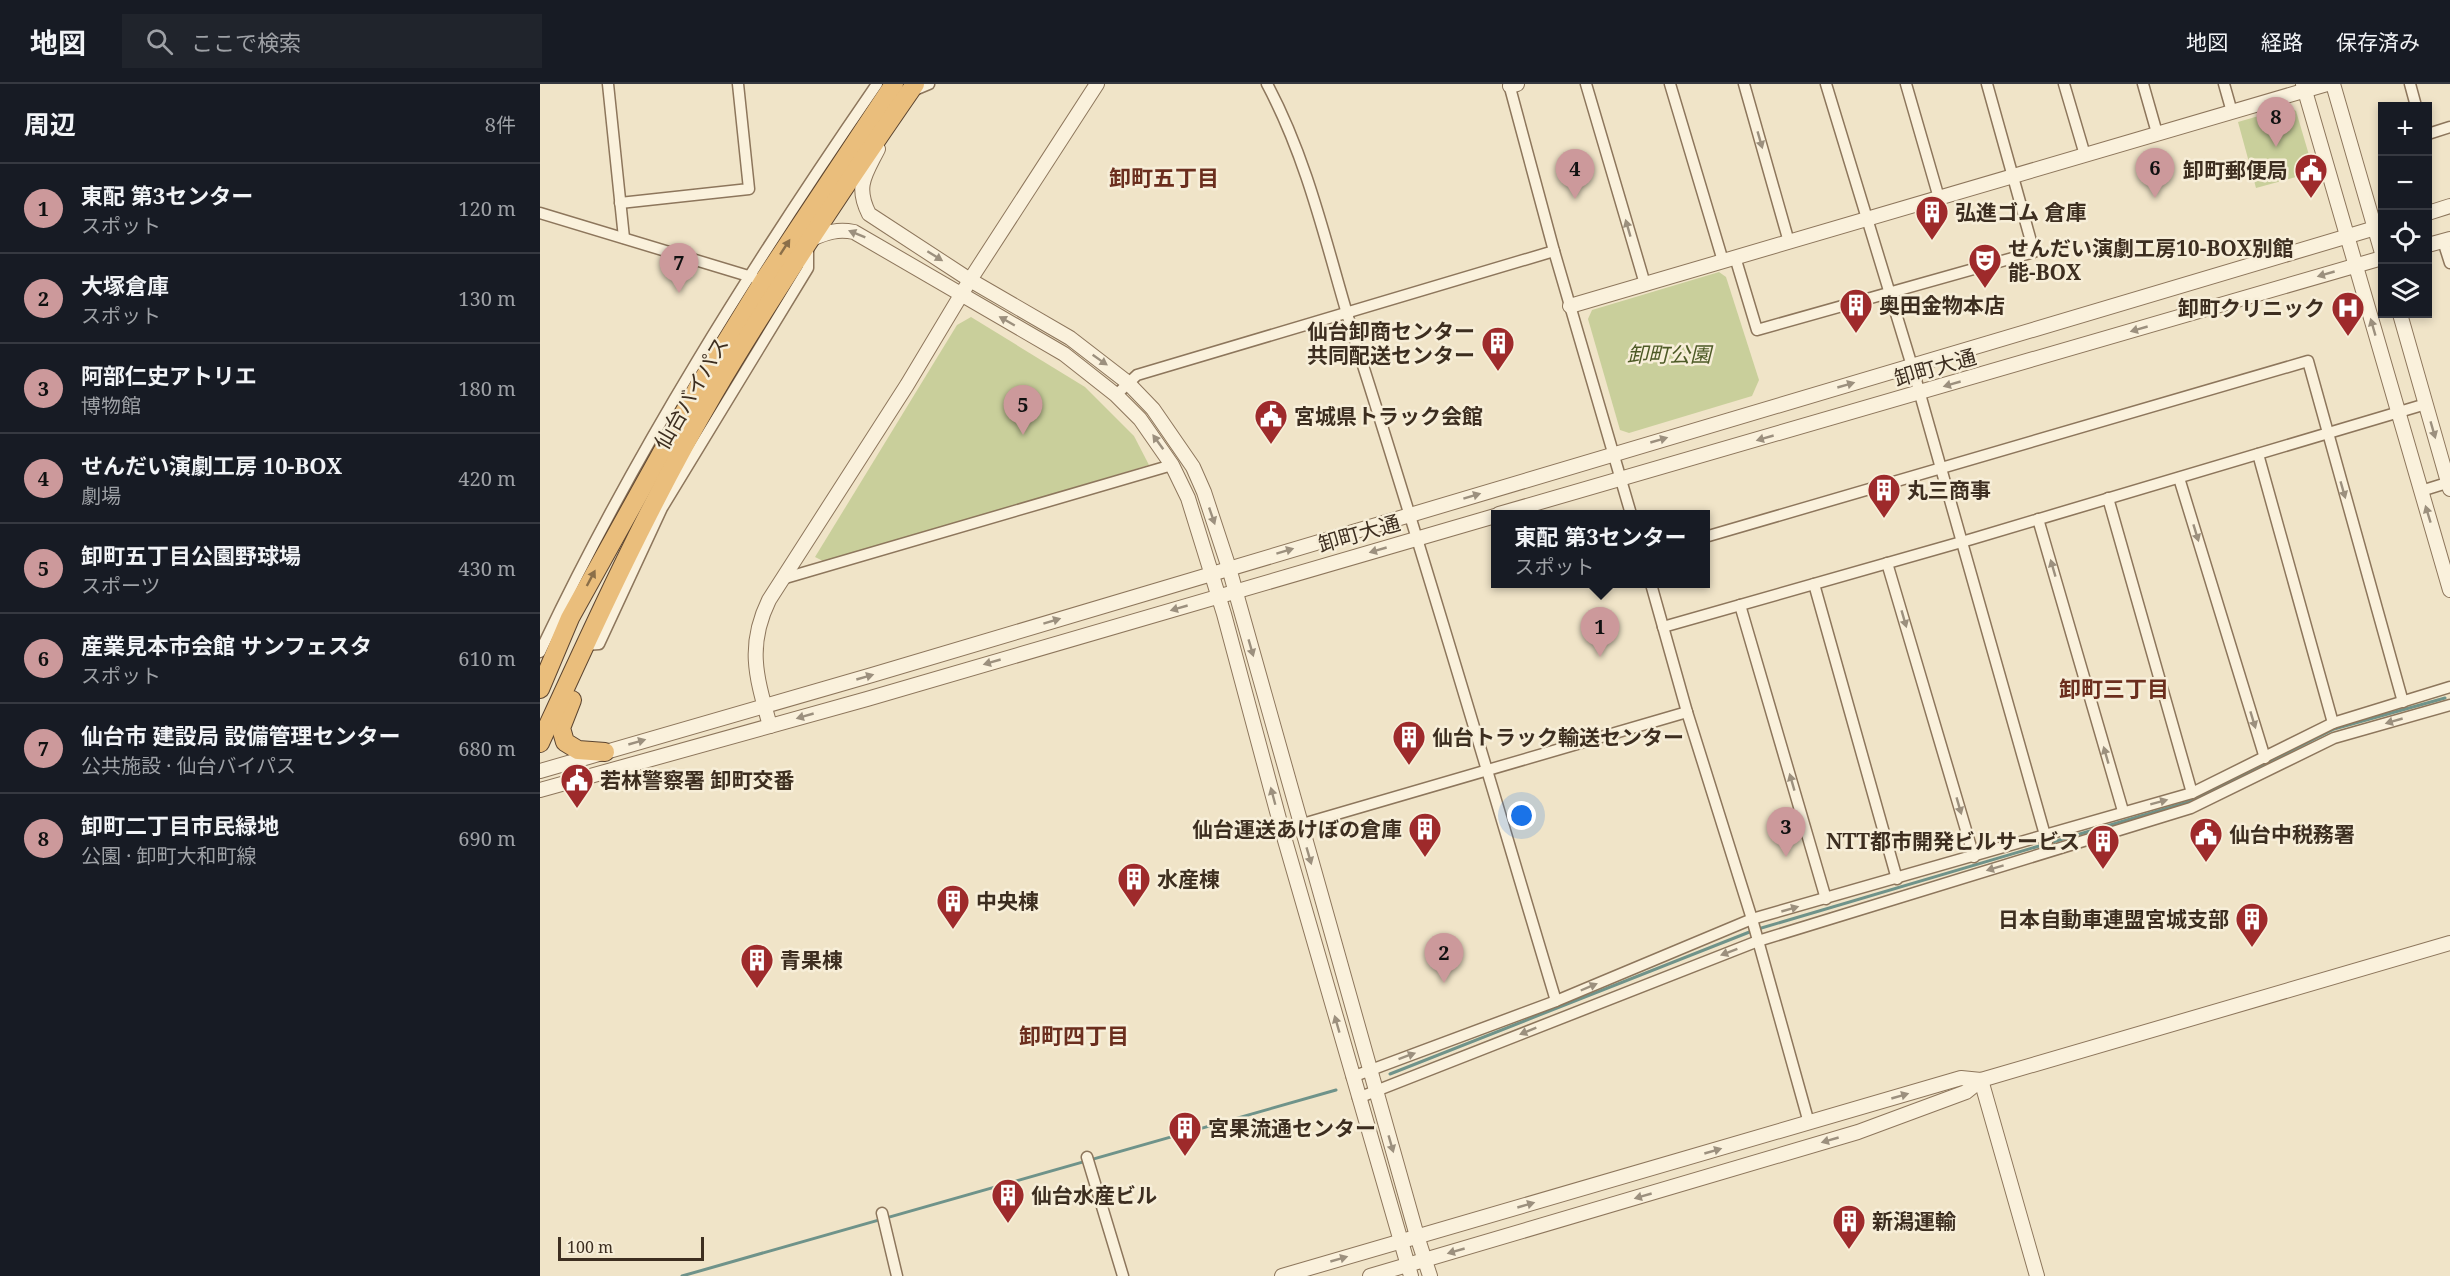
<!DOCTYPE html>
<html lang="ja">
<meta charset="utf-8">
<style>
:root{--surface:#171b24;--page:#20242c;--text:#f1f3f6;--muted:#9ea1a6;--line:#363941;--accent:#cc999b}
body{margin:0;font-family:"Noto Serif","Noto Sans JP",serif;background:var(--page);color:var(--text)}
.controls{position:absolute;right:18px;top:18px;display:grid;overflow:hidden;border-radius:0px;box-shadow:0 3px 9px #0003}
.controls button{width:54px;height:54px;display:grid;place-items:center;padding:0;border:0;border-bottom:2px solid var(--line);background:var(--surface);color:var(--text);font:30px sans-serif}
.scale{position:absolute;left:18px;bottom:15px;width:146px;box-sizing:border-box;padding-left:6px;border:3px solid #3d2e20;border-top:0;font-size:16px;line-height:21px;white-space:nowrap;color:#3d2e20;-webkit-text-stroke:4px #f7eed8;paint-order:stroke}
.you{position:absolute;left:982px;top:732px;width:21px;height:21px;margin:-15px;border:4px solid #fff;border-radius:50%;background:#1a73e8;box-shadow:0 0 0 9px #1a73e833}
.badge{display:grid;place-items:center;width:39px;height:39px;border-radius:50%;background:var(--accent);color:#111;font-size:20px;font-weight:700}
.pin{position:absolute;translate:-50% -50px;filter:drop-shadow(0 2px 3px #0008)}
.pin::after{content:'';position:absolute;top:32px;width:21px;height:18px;background:inherit;clip-path:polygon(0 0,100% 0,50% 100%)}
.popup{position:absolute;left:951px;top:426px;width:219px;height:78px;box-sizing:border-box;display:grid;place-content:center;border-radius:0px;background:var(--surface);filter:drop-shadow(0 2px 4px #0005);font-size:20px;white-space:nowrap;color:var(--muted)}
.popup b{font-size:22px;color:var(--text)}
.popup::after{content:'';position:absolute;left:50%;top:100%;margin-left:-12px;border:12px solid transparent;border-top-color:var(--surface)}
.list{margin:0;padding:0;list-style:none}
h2{display:flex;justify-content:space-between;align-items:center;height:78px;margin:0;padding:0 24px;font-size:26px}
h2 small{font-size:20px;font-weight:400;color:var(--muted)}
.list li{display:grid;grid-template-columns:39px 1fr auto;gap:18px;align-items:center;box-sizing:border-box;height:90px;padding:0 24px;border-top:2px solid var(--line)}
.list b{display:block;font-size:22px;white-space:nowrap}
.list p{margin:0;font-size:20px;white-space:nowrap;color:var(--muted)}
.list em{font-size:20px;font-style:normal;color:var(--muted)}
.icon{flex:none;width:33px;height:33px;fill:none;stroke:currentColor;stroke-width:2;stroke-linecap:round;stroke-linejoin:round}
.map{position:relative;flex:none;width:1910px;height:1192px;overflow:hidden}
header{display:flex;align-items:center;gap:36px;box-sizing:border-box;height:84px;padding:0 30px;background:var(--surface);border-bottom:2px solid var(--line)}
header strong{font-size:28px}
nav{display:flex;gap:33px;margin-inline-start:auto;font-size:21px}
.search{width:420px;height:54px;background:var(--page);display:flex;align-items:center;gap:15px;box-sizing:border-box;padding:0 21px;border-radius:0px;color:var(--muted);font-size:22px}
main{display:flex}
aside{flex:1;background:var(--surface)}
.map>svg:first-child{display:block}
</style>
<header>
<strong>地図</strong>
<div class="search"><svg class="icon" aria-label="search" viewBox="0 0 24 24"><circle cx="10" cy="10" r="6"/><path d="M15 15l6 6"/></svg>ここで検索</div>
<nav><a>地図</a><a>経路</a><a>保存済み</a></nav>
</header>
<main>
<aside>
<h2>周辺<small>8件</small></h2>
<ul class="list">
<li><span class="badge">1</span><div><b>東配 第3センター</b><p>スポット</p></div><em>120 m</em></li>
<li><span class="badge">2</span><div><b>大塚倉庫</b><p>スポット</p></div><em>130 m</em></li>
<li><span class="badge">3</span><div><b>阿部仁史アトリエ</b><p>博物館</p></div><em>180 m</em></li>
<li><span class="badge">4</span><div><b>せんだい演劇工房 10-BOX</b><p>劇場</p></div><em>420 m</em></li>
<li><span class="badge">5</span><div><b>卸町五丁目公園野球場</b><p>スポーツ</p></div><em>430 m</em></li>
<li><span class="badge">6</span><div><b>産業見本市会館 サンフェスタ</b><p>スポット</p></div><em>610 m</em></li>
<li><span class="badge">7</span><div><b>仙台市 建設局 設備管理センター</b><p>公共施設 · 仙台バイパス</p></div><em>680 m</em></li>
<li><span class="badge">8</span><div><b>卸町二丁目市民緑地</b><p>公園 · 卸町大和町線</p></div><em>690 m</em></li>
</ul>
</aside>
<div class="map">
<svg width="1910" height="1192" viewBox="0 0 1910 1192">
<rect width="100%" height="100%" fill="#f0e4c8"/>
<g fill="#c9cf9b">
<path d="M 1750,23 L 1756,27 L 1774,88 L 1716,104 L 1698,38 Z"/>
<path d="M 1179,188 L 1186,193 L 1219,296 L 1212,312 L 1089,349 L 1080,346 L 1048,235 L 1052,226 Z"/>
<path d="M 431,233 L 545,303 L 594,352 L 609,381 L 285,478 L 275,473 L 417,241 Z"/>
</g>
<g fill="none" stroke-linecap="round" stroke-linejoin="round">
<g stroke="#6f938a" stroke-width="3">
<path d="M 1218,845 L 1648,718 L 1794,645 L 1905,614"/>
<path d="M 850,990 L 1212,847"/>
<path d="M 142,1192 L 796,1006"/>
</g>
<defs>
<g id="minor">
<path d="M 68,0 L 84,154"/>
<path d="M 727,0 C 772,84 790,179 819,269 C 888,484 951,701 1016,917"/>
<path d="M 969,0 L 1014,167 L 1091,430"/>
<path d="M 1046,0 L 1105,200"/>
<path d="M 1130,0 L 1183,177"/>
<path d="M 1204,0 L 1249,158"/>
<path d="M 1286,0 L 1372,282 L 1507,758"/>
<path d="M 1366,0 L 1399,114"/>
<path d="M 1524,0 L 1545,71"/>
<path d="M 1603,0 L 1617,49"/>
<path d="M 1684,0 L 1692,28"/>
<path d="M 1870,0 L 1876,22"/>
<path d="M 370,8 L 389,0"/>
<path d="M 1888,50 L 1910,43"/>
<path d="M 80,119 L 209,105 L 198,0"/>
<path d="M 0,129 L 215,194"/>
<path d="M 1903,157 L 1910,179"/>
<path d="M 1195,173 L 1217,246 L 1494,168 L 1447,0"/>
<path d="M 576,311 L 597,291 L 1014,167"/>
<path d="M 1718,370 L 1793,639"/>
<path d="M 1639,394 L 1725,674"/>
<path d="M 1881,407 L 1910,398"/>
<path d="M 1568,414 L 1652,709"/>
<path d="M 1498,435 L 1583,727"/>
<path d="M 1165,453 L 1768,277 L 1863,618"/>
<path d="M 1347,479 L 1434,773"/>
<path d="M 242,495 L 632,381"/>
<path d="M 1111,500 L 1147,628 L 1212,835 L 1269,1039"/>
<path d="M 1274,500 L 1357,795"/>
<path d="M 1200,521 L 1286,815"/>
<path d="M 1123,543 L 1432,455 L 1886,320"/>
<path d="M 45,561 L 59,560 L 122,424 L 268,184 L 268,162"/>
<path d="M 0,568 C 93,370 213,180 337,0"/>
<path d="M 742,746 L 1147,628"/>
<path d="M 812,993 L 1016,917 L 1212,835 L 1652,709 L 1793,639 L 1910,603"/>
<path d="M 818,1014 L 1218,857 L 1651,724 L 1794,654 L 1910,621"/>
<path d="M 547,1073 L 583,1192"/>
<path d="M 342,1129 L 357,1192"/>
</g>
<g id="tertiary">
<path d="M 1763,0 L 1910,506"/>
<path d="M 1793,0 L 1842,169"/>
<path d="M 970,2 L 977,0"/>
<path d="M 338,65 C 325,91 315,102 329,130 L 430,196 L 530,254 L 587,298 L 613,325 L 653,383 L 664,408 L 689,484 L 877,1152 L 890,1192"/>
<path d="M 1888,129 L 1910,122"/>
<path d="M 272,155 C 287,148 298,145 314,148 L 524,270 L 576,311 L 600,335 L 632,381 L 648,414 L 684,530 L 742,746 L 871,1192"/>
<path d="M 1888,161 L 1910,155"/>
<path d="M 1030,222 L 1787,0"/>
<path d="M 1860,230 L 1910,405"/>
<path d="M 959,430 L 1842,174"/>
<path d="M 230,642 C 217,595 206,563 229,516 L 367,301 L 430,196 L 557,0"/>
<path d="M 0,687 L 332,591 L 1842,142"/>
<path d="M 0,706 L 327,615 L 955,432"/>
<path d="M 1441,996 L 1497,1192"/>
<path d="M 742,1192 L 1421,994 L 1441,996 L 1910,859"/>
<path d="M 830,1192 L 1318,1048 L 1426,1008 L 1441,996"/>
</g>
<g id="trunk">
<path d="M 0,605 L 30,534 L 157,305 L 224,196 L 354,0"/>
<path d="M 32,616 L 21,644 L 25,658 L 38,666 L 65,668"/>
<path d="M 0,659 C 54,541 108,422 174,309 C 236,204 305,101 375,0"/>
</g>
</defs>
<use href="#minor" stroke="#8d765c" stroke-width="13"/>
<use href="#tertiary" stroke="#8d765c" stroke-width="16"/>
<use href="#trunk" stroke="#5b4430" stroke-width="20"/>
<use href="#minor" stroke="#faf1dc" stroke-width="10"/>
<use href="#tertiary" stroke="#faf1dc" stroke-width="14"/>
<use href="#trunk" stroke="#eabe7c" stroke-width="18"/>
</g>
<defs><path id="oneway-solid" d="M-6-.8H1V-3.2L6.5 0L1 3.2V.8H-6Z" transform="scale(1.5)"/></defs>
<g fill="#9c907e">
<use href="#oneway-solid" transform="translate(1220 56) rotate(74)"/>
<use href="#oneway-solid" transform="translate(1088 144) rotate(-106)"/>
<use href="#oneway-solid" transform="translate(317 150) rotate(-158)"/>
<use href="#oneway-solid" transform="translate(395 172) rotate(32)"/>
<use href="#oneway-solid" transform="translate(1786 190) rotate(164)"/>
<use href="#oneway-solid" transform="translate(467 237) rotate(-150)"/>
<use href="#oneway-solid" transform="translate(1833 243) rotate(-106)"/>
<use href="#oneway-solid" transform="translate(1599 245) rotate(164)"/>
<use href="#oneway-solid" transform="translate(560 276) rotate(35)"/>
<use href="#oneway-solid" transform="translate(1412 300) rotate(164)"/>
<use href="#oneway-solid" transform="translate(1306 301) rotate(-16)"/>
<use href="#oneway-solid" transform="translate(1893 346) rotate(74)"/>
<use href="#oneway-solid" transform="translate(1225 354) rotate(164)"/>
<use href="#oneway-solid" transform="translate(1119 356) rotate(-16)"/>
<use href="#oneway-solid" transform="translate(618 358) rotate(-126)"/>
<use href="#oneway-solid" transform="translate(1803 406) rotate(74)"/>
<use href="#oneway-solid" transform="translate(932 412) rotate(-17)"/>
<use href="#oneway-solid" transform="translate(1888 430) rotate(-107)"/>
<use href="#oneway-solid" transform="translate(672 432) rotate(71)"/>
<use href="#oneway-solid" transform="translate(1656 449) rotate(73)"/>
<use href="#oneway-solid" transform="translate(838 466) rotate(164)"/>
<use href="#oneway-solid" transform="translate(745 467) rotate(-17)"/>
<use href="#oneway-solid" transform="translate(1513 484) rotate(-106)"/>
<use href="#oneway-solid" transform="translate(639 524) rotate(164)"/>
<use href="#oneway-solid" transform="translate(1364 535) rotate(74)"/>
<use href="#oneway-solid" transform="translate(512 537) rotate(-17)"/>
<use href="#oneway-solid" transform="translate(711 564) rotate(74)"/>
<use href="#oneway-solid" transform="translate(452 578) rotate(164)"/>
<use href="#oneway-solid" transform="translate(325 593) rotate(-16)"/>
<use href="#oneway-solid" transform="translate(265 632) rotate(164)"/>
<use href="#oneway-solid" transform="translate(1713 636) rotate(73)"/>
<use href="#oneway-solid" transform="translate(1854 637) rotate(164)"/>
<use href="#oneway-solid" transform="translate(97 658) rotate(-16)"/>
<use href="#oneway-solid" transform="translate(1566 671) rotate(-106)"/>
<use href="#oneway-solid" transform="translate(1252 698) rotate(-106)"/>
<use href="#oneway-solid" transform="translate(733 712) rotate(-105)"/>
<use href="#oneway-solid" transform="translate(1619 718) rotate(-15)"/>
<use href="#oneway-solid" transform="translate(1419 722) rotate(74)"/>
<use href="#oneway-solid" transform="translate(769 772) rotate(74)"/>
<use href="#oneway-solid" transform="translate(1455 784) rotate(163)"/>
<use href="#oneway-solid" transform="translate(1250 825) rotate(-16)"/>
<use href="#oneway-solid" transform="translate(1189 868) rotate(159)"/>
<use href="#oneway-solid" transform="translate(1049 903) rotate(-23)"/>
<use href="#oneway-solid" transform="translate(797 940) rotate(-106)"/>
<use href="#oneway-solid" transform="translate(988 947) rotate(158)"/>
<use href="#oneway-solid" transform="translate(867 972) rotate(-20)"/>
<use href="#oneway-solid" transform="translate(1360 1012) rotate(-16)"/>
<use href="#oneway-solid" transform="translate(1290 1056) rotate(164)"/>
<use href="#oneway-solid" transform="translate(851 1060) rotate(74)"/>
<use href="#oneway-solid" transform="translate(1173 1067) rotate(-16)"/>
<use href="#oneway-solid" transform="translate(1103 1112) rotate(164)"/>
<use href="#oneway-solid" transform="translate(986 1121) rotate(-16)"/>
<use href="#oneway-solid" transform="translate(916 1167) rotate(164)"/>
<use href="#oneway-solid" transform="translate(799 1175) rotate(-16)"/>
</g>
<g fill="#8b6f49">
<use href="#oneway-solid" transform="translate(245 163) rotate(-57)"/>
<use href="#oneway-solid" transform="translate(51 494) rotate(-62)"/>
</g>
<defs>
<symbol id="civic-pin" viewBox="-11 -11 22 30"><path d="M0 17L-7.5 6A9.5 9.5 0 1 1 7.5 6Z" fill="#9e2a2b" stroke="#f7eed8"/><path d="M-.6-6.5H3V-4.5H.6V-3L4-1V1h2V6H-6V1h2V-1L-.6-3ZM-1.2 2.5V6h2.4V2.5Z" fill="#fff"/></symbol>
<symbol id="building-pin" viewBox="-11 -11 22 30"><path d="M0 17L-7.5 6A9.5 9.5 0 1 1 7.5 6Z" fill="#9e2a2b" stroke="#f7eed8"/><path d="M-4-6H4V6H1V3H-1V6H-4ZM-2.5-4.3h1.7v1.8h-1.7ZM.8-4.3h1.7v1.8H.8ZM-2.5-1h1.7V.8h-1.7ZM.8-1h1.7V.8H.8Z" fill="#fff"/></symbol>
<symbol id="theatre-pin" viewBox="-11 -11 22 30"><path d="M0 17L-7.5 6A9.5 9.5 0 1 1 7.5 6Z" fill="#9e2a2b" stroke="#f7eed8"/><path d="M-5-5.5Q0-4 5-5.5V0Q5 5 0 6Q-5 5-5 0ZM-3.3-2.5H-1v1.5H-3.3ZM1-2.5H3.3v1.5H1ZM-2.8 1Q0 5.5 2.8 1Z" fill="#fff"/></symbol>
<symbol id="hospital-pin" viewBox="-11 -11 22 30"><path d="M0 17L-7.5 6A9.5 9.5 0 1 1 7.5 6Z" fill="#9e2a2b" stroke="#f7eed8"/><path d="M-5-5h3v3.5h4V-5h3V5h-3V1.5h-4V5h-3Z" fill="#fff"/></symbol>
</defs>
<g fill-rule="evenodd">
<use href="#civic-pin" x="1752" y="67" width="38" height="52"/>
<use href="#building-pin" x="1373" y="109" width="38" height="52"/>
<use href="#theatre-pin" x="1426" y="157" width="38" height="52"/>
<use href="#building-pin" x="1297" y="202" width="38" height="52"/>
<use href="#hospital-pin" x="1789" y="205" width="38" height="52"/>
<use href="#building-pin" x="939" y="240" width="38" height="52"/>
<use href="#civic-pin" x="712" y="313" width="38" height="52"/>
<use href="#building-pin" x="1325" y="387" width="38" height="52"/>
<use href="#building-pin" x="850" y="634" width="38" height="52"/>
<use href="#civic-pin" x="18" y="677" width="38" height="52"/>
<use href="#building-pin" x="866" y="726" width="38" height="52"/>
<use href="#civic-pin" x="1647" y="731" width="38" height="52"/>
<use href="#building-pin" x="1544" y="738" width="38" height="52"/>
<use href="#building-pin" x="575" y="776" width="38" height="52"/>
<use href="#building-pin" x="394" y="798" width="38" height="52"/>
<use href="#building-pin" x="1693" y="816" width="38" height="52"/>
<use href="#building-pin" x="198" y="857" width="38" height="52"/>
<use href="#building-pin" x="626" y="1025" width="38" height="52"/>
<use href="#building-pin" x="449" y="1092" width="38" height="52"/>
<use href="#building-pin" x="1290" y="1118" width="38" height="52"/>
</g>
<g text-anchor="middle" dominant-baseline="central" stroke-width="5" stroke-linejoin="round" paint-order="stroke">
<g font-size="21" font-weight="bold" fill="#3d2e20" stroke="#f7eed8" text-anchor="start">
<text x="1748" y="86" text-anchor="end">卸町郵便局</text>
<text x="1415" y="128">弘進ゴム 倉庫</text>
<text x="1468" y="164">せんだい演劇工房10-BOX別館<tspan x="1468" dy="24">能-BOX</tspan></text>
<text x="1339" y="221">奥田金物本店</text>
<text x="1785" y="224" text-anchor="end">卸町クリニック</text>
<text x="935" y="247" text-anchor="end">仙台卸商センター<tspan x="935" dy="24">共同配送センター</tspan></text>
<text x="754" y="332">宮城県トラック会館</text>
<text x="1367" y="406">丸三商事</text>
<text x="892" y="653">仙台トラック輸送センター</text>
<text x="60" y="696">若林警察署 卸町交番</text>
<text x="862" y="745" text-anchor="end">仙台運送あけぼの倉庫</text>
<text x="1689" y="750">仙台中税務署</text>
<text x="1540" y="757" text-anchor="end">NTT都市開発ビルサービス</text>
<text x="617" y="795">水産棟</text>
<text x="436" y="817">中央棟</text>
<text x="1689" y="835" text-anchor="end">日本自動車連盟宮城支部</text>
<text x="240" y="876">青果棟</text>
<text x="668" y="1044">宮果流通センター</text>
<text x="491" y="1111">仙台水産ビル</text>
<text x="1332" y="1137">新潟運輸</text>
</g>
<g font-size="21" font-style="italic" fill="#4d5a26" stroke="#f7eed8">
<text x="1129" y="270">卸町公園</text>
</g>
<g font-size="21" fill="#3d2e20" stroke="#f7eed8">
<text transform="translate(1395 283) rotate(-16)">卸町大通</text>
<text transform="translate(151 309) rotate(-60)">仙台バイパス</text>
<text transform="translate(819 449) rotate(-16)">卸町大通</text>
</g>
<g font-size="22" font-weight="bold" fill="#6b2e1e" stroke="#f7eed8">
<text x="624" y="93">卸町五丁目</text>
<text x="1574" y="604">卸町三丁目</text>
<text x="534" y="951">卸町四丁目</text>
</g>
</g>
</svg>
<div class="controls">
<button>+</button>
<button>−</button>
<button><svg class="icon" aria-label="locate" viewBox="0 0 24 24"><circle cx="12" cy="12" r="6"/><path d="M12 2v4M12 18v4M2 12h4M18 12h4"/></svg></button>
<button><svg class="icon" aria-label="layers" viewBox="0 0 24 24"><path d="M12 4l9 5-9 5-9-5zM3 14l9 5 9-5"/></svg></button>
</div>
<div class="scale">100 m</div>
<div class="you"></div>
<div class="pin badge" style="left:1060px;top:573px">1</div>
<div class="popup"><b>東配 第3センター</b>スポット</div>
<div class="pin badge" style="left:904px;top:899px">2</div>
<div class="pin badge" style="left:1246px;top:773px">3</div>
<div class="pin badge" style="left:1035px;top:115px">4</div>
<div class="pin badge" style="left:483px;top:351px">5</div>
<div class="pin badge" style="left:1615px;top:114px">6</div>
<div class="pin badge" style="left:139px;top:209px">7</div>
<div class="pin badge" style="left:1736px;top:63px">8</div>
</div>
</main>
